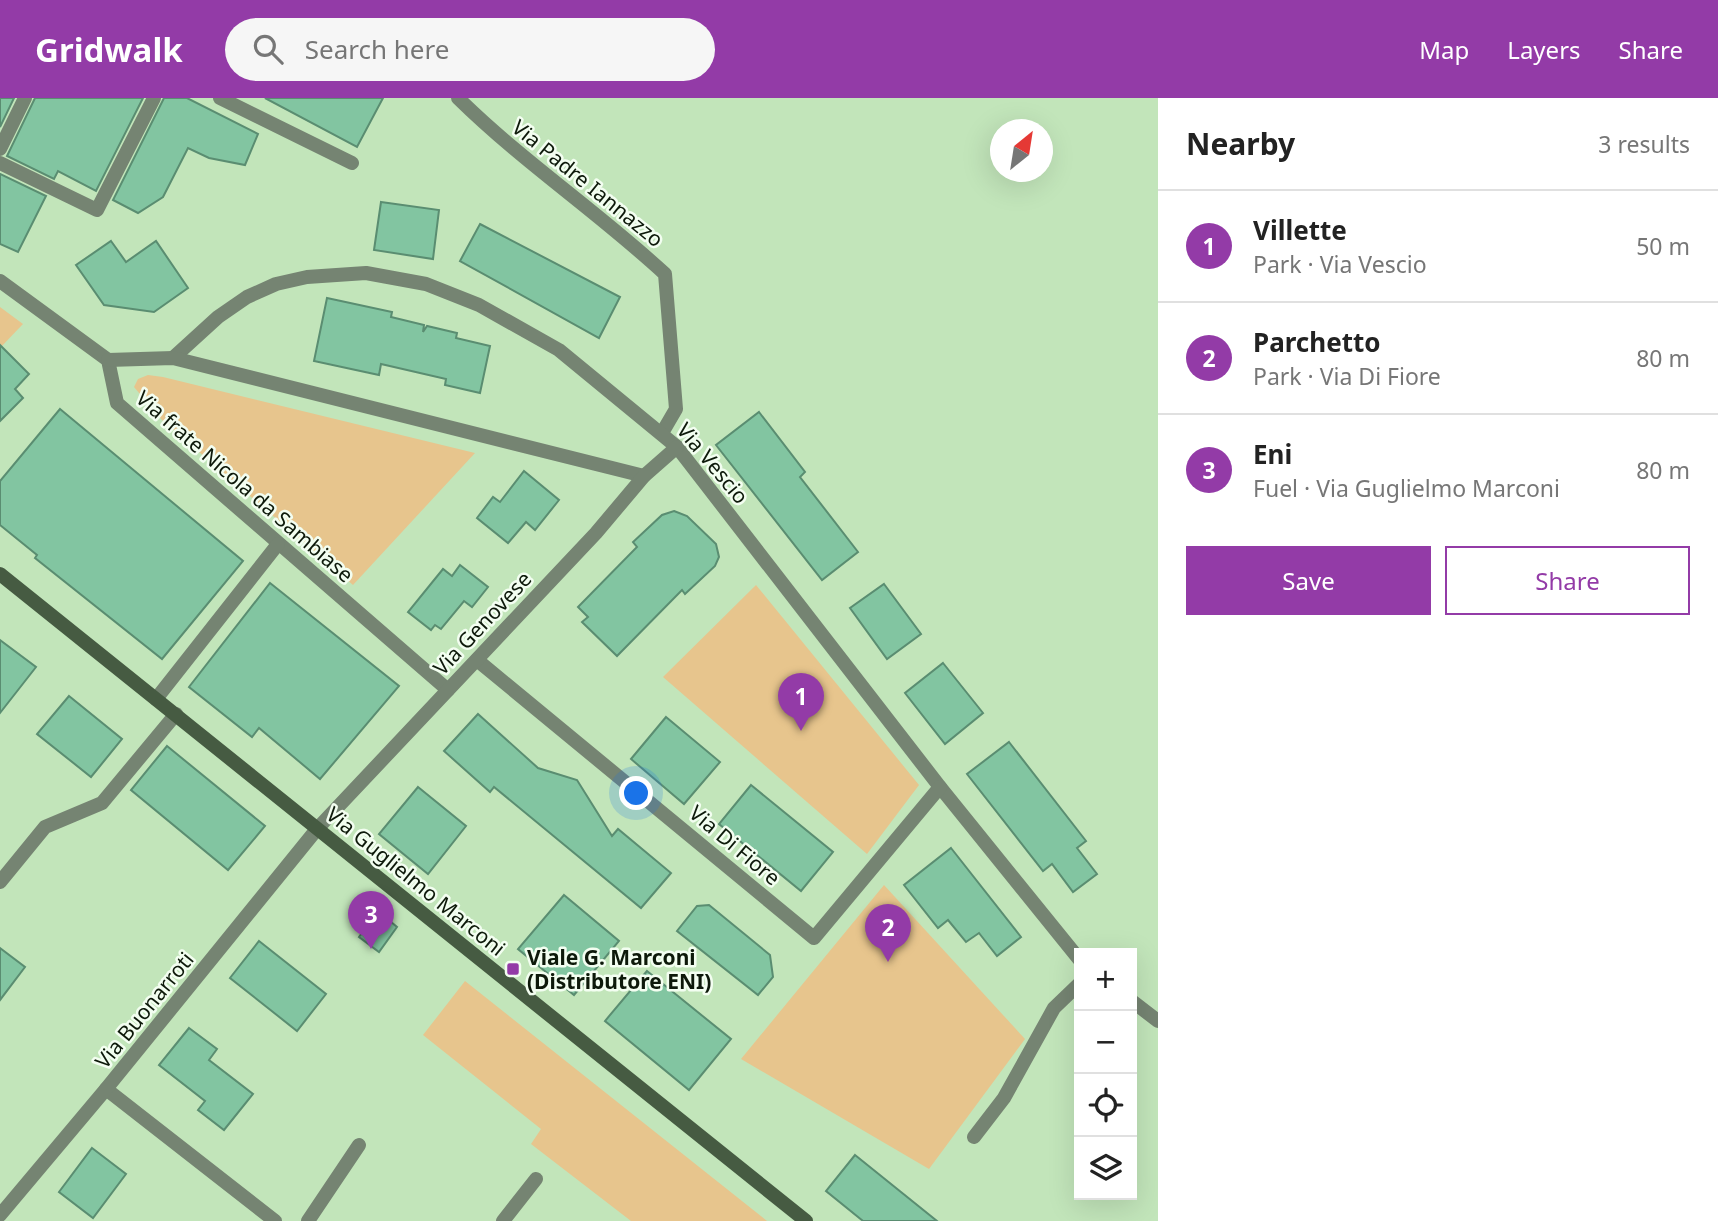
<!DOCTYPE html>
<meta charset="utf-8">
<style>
:root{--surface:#fff;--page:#f6f6f6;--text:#222;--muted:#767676;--line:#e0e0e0;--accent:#933ba7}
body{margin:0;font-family:"Noto Sans",sans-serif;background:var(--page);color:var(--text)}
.controls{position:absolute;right:21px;bottom:21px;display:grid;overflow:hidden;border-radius:0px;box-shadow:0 7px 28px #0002}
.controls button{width:63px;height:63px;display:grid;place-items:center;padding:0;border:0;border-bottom:2px solid var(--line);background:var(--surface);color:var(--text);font:35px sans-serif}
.compass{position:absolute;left:990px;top:21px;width:63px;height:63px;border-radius:50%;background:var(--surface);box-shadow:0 7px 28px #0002;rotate:30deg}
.you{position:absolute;left:637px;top:696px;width:24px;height:24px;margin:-18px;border:5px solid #fff;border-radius:50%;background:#1a73e8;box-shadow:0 0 0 10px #1a73e833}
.badge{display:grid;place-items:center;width:46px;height:46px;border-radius:50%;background:var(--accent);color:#fff;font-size:23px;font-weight:700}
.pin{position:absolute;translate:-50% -58px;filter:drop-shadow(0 2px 4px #0008)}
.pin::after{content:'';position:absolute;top:37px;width:24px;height:21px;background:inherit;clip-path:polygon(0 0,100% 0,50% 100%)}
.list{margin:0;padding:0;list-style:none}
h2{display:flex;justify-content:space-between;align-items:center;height:91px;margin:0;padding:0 28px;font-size:30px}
h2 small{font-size:23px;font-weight:400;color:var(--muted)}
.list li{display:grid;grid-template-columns:46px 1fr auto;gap:21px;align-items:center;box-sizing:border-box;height:112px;padding:0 28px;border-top:2px solid var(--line)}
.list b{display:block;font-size:26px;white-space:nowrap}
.list p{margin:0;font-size:23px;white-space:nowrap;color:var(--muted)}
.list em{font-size:23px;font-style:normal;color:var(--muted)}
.actions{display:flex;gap:14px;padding:21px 28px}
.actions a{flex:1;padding:16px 0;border:2px solid var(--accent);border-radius:0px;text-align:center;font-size:24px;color:var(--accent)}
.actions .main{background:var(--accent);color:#fff}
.icon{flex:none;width:38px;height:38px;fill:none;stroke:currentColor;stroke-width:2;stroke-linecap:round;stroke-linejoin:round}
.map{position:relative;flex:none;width:1158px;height:1123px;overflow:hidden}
header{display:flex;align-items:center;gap:42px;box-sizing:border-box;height:98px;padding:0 35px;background:var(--accent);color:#fff}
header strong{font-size:33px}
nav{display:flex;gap:38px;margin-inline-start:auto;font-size:24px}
.search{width:490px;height:63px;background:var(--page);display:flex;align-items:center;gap:18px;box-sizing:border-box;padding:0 24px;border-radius:38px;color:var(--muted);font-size:26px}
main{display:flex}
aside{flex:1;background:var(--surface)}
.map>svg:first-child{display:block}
</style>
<header>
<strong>Gridwalk</strong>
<div class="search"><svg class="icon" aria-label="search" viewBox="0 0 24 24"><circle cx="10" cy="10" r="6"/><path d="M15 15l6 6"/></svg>Search here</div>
<nav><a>Map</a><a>Layers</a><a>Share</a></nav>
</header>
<main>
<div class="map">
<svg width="1158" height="1123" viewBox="0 0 1158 1123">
<rect width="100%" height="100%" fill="#c2e5ba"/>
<g fill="#e7c58d">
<path d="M 0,209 L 23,226 L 0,250 Z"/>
<path d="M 148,277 L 163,279 L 475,355 L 353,487 L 162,322 L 134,289 L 138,281 Z"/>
<path d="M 756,487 L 919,687 L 867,756 L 663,579 Z"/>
<path d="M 884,787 L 1025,941 L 929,1071 L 741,961 Z"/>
<path d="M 465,883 L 767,1123 L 631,1123 L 531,1046 L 541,1031 L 423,937 Z"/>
</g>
<g fill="#82c5a1" stroke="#5a8d71" stroke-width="2">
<path d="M 0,0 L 14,0 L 0,29 Z"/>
<path d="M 35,0 L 143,0 L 96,93 L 58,73 L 54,81 L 7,58 Z"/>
<path d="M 164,0 L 187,0 L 258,36 L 245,67 L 209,60 L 188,50 L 163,99 L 138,115 L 113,102 Z"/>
<path d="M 265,0 L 383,0 L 357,49 Z"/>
<path d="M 0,76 L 46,98 L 18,154 L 0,146 Z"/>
<path d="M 381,104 L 439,112 L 433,161 L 374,152 Z"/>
<path d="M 480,126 L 620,199 L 599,240 L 460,163 Z"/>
<path d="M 111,143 L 126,164 L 156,143 L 188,190 L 154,214 L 104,207 L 76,167 Z"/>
<path d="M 327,200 L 392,214 L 391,219 L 424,227 L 423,234 L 427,228 L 457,235 L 456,240 L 490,248 L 480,295 L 445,287 L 446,281 L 381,266 L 379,277 L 314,263 Z"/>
<path d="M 0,247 L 29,276 L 15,291 L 23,300 L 0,323 Z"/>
<path d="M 60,311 L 243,463 L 162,561 L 35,460 L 37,457 L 0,427 L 0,383 Z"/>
<path d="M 759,314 L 805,374 L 800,379 L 858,454 L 822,482 L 716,347 Z"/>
<path d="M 524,373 L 559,402 L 535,432 L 526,424 L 508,445 L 477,420 L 493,399 L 500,404 Z"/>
<path d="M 674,413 L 687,418 L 716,446 L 719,459 L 715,468 L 685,496 L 682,492 L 617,558 L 582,524 L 588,519 L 578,509 L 637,449 L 633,444 L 662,417 Z"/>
<path d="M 460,467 L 488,489 L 472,509 L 464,503 L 441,531 L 435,527 L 431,532 L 408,514 L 443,471 L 452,478 Z"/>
<path d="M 270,485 L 399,588 L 320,681 L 259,630 L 252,639 L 189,589 Z"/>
<path d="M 884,486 L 921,536 L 887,561 L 850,510 Z"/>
<path d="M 0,542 L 36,569 L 0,615 Z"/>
<path d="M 943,565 L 983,615 L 945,646 L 905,595 Z"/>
<path d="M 69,598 L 122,641 L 91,679 L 37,636 Z"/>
<path d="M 478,616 L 538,670 L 577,682 L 612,738 L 618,731 L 671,775 L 641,810 L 494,689 L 490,694 L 444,653 Z"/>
<path d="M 666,619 L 720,664 L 684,706 L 631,661 Z"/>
<path d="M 1009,644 L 1086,743 L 1077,750 L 1097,776 L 1073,794 L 1052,766 L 1043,773 L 967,676 Z"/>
<path d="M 167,648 L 265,728 L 228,772 L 131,692 Z"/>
<path d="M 751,687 L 833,754 L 801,793 L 719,726 Z"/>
<path d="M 418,689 L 466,728 L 428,776 L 379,736 Z"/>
<path d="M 951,750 L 1021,839 L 997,858 L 979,835 L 966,844 L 948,822 L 938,830 L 904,787 Z"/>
<path d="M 564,797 L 619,843 L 574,897 L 518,851 Z"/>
<path d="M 709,807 L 770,857 L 773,879 L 758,897 L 677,833 L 697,808 Z"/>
<path d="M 378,813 L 397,829 L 379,854 L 359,839 Z"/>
<path d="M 259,843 L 326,896 L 297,933 L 230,880 Z"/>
<path d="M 0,850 L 25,869 L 0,902 Z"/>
<path d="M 647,873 L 731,941 L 689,992 L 605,923 Z"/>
<path d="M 189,930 L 217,951 L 209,962 L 253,996 L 224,1032 L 198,1012 L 205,1003 L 159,967 Z"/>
<path d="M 92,1050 L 126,1076 L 93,1120 L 59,1094 Z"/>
<path d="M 855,1057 L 937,1123 L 863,1123 L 826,1093 Z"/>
</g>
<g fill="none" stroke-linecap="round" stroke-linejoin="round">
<path stroke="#758472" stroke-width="14" d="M 974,1039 L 1004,1000 L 1054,910 L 1079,886"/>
<g stroke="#758472" stroke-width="14">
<path d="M 220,0 L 352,65"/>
<path d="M 458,0 C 523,64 598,114 665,176 L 676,311 L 662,335"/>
<path d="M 0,51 L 25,0"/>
<path d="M 0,65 L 97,112 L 154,0"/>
<path d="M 0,183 L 108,262 L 117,305 L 448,592"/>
<path d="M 173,260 L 218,219 L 247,199 L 276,186 L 307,179 L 366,175 L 426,186 L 479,207 L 559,252 L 677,349 L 940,689 L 1079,861"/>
<path d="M 108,262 L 173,260 L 644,378"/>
<path d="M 477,562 L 814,840 L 940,689"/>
<path d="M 156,601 L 278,446"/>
<path d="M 0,784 L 45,729 L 102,705 L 176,616"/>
<path d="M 1132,903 L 1158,923"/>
<path d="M 106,991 L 275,1123"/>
<path d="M 0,1117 L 106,991 L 317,731 L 596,435 L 644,378 L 677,349"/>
<path d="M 308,1123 L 359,1047"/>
<path d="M 503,1123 L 536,1081"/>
</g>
<path stroke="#465b42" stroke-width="14" d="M 0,476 L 806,1123"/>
</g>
<rect fill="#933ba7" stroke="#f3fef1" stroke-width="2.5" x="506" y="864" width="14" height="14" rx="3.5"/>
<g text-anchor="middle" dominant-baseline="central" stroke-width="5" stroke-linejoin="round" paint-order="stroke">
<g font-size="21" fill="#0d190a" stroke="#f3fef1">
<text transform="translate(588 85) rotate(39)">Via Padre Iannazzo</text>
<text transform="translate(713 365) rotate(50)">Via Vescio</text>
<text transform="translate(245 388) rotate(41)">Via frate Nicola da Sambiase</text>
<text transform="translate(482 525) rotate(-47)">Via Genovese</text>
<text transform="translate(735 747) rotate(40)">Via Di Fiore</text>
<text transform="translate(416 783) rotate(39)">Via Guglielmo Marconi</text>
<text transform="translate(144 912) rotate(-51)">Via Buonarroti</text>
</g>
<g font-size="21" font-weight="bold" fill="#0d190a" stroke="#f3fef1" text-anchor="start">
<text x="527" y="859">Viale G. Marconi<tspan x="527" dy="24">(Distributore ENI)</tspan></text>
</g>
</g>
</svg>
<div class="controls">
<button>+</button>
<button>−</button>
<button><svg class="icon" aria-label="locate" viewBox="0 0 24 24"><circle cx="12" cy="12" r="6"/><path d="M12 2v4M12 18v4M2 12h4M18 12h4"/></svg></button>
<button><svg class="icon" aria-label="layers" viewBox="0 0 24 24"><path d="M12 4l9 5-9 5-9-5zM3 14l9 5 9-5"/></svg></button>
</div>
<svg class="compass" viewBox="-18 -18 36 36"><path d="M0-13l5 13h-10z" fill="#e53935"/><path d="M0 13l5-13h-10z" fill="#767676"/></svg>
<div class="you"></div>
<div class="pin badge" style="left:801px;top:633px">1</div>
<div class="pin badge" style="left:888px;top:864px">2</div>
<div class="pin badge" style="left:371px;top:851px">3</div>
</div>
<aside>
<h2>Nearby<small>3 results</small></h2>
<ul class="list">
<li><span class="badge">1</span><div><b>Villette</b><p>Park · Via Vescio</p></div><em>50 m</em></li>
<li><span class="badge">2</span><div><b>Parchetto</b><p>Park · Via Di Fiore</p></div><em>80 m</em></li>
<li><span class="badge">3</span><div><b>Eni</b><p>Fuel · Via Guglielmo Marconi</p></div><em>80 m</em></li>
</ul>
<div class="actions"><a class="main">Save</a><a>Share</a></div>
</aside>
</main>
